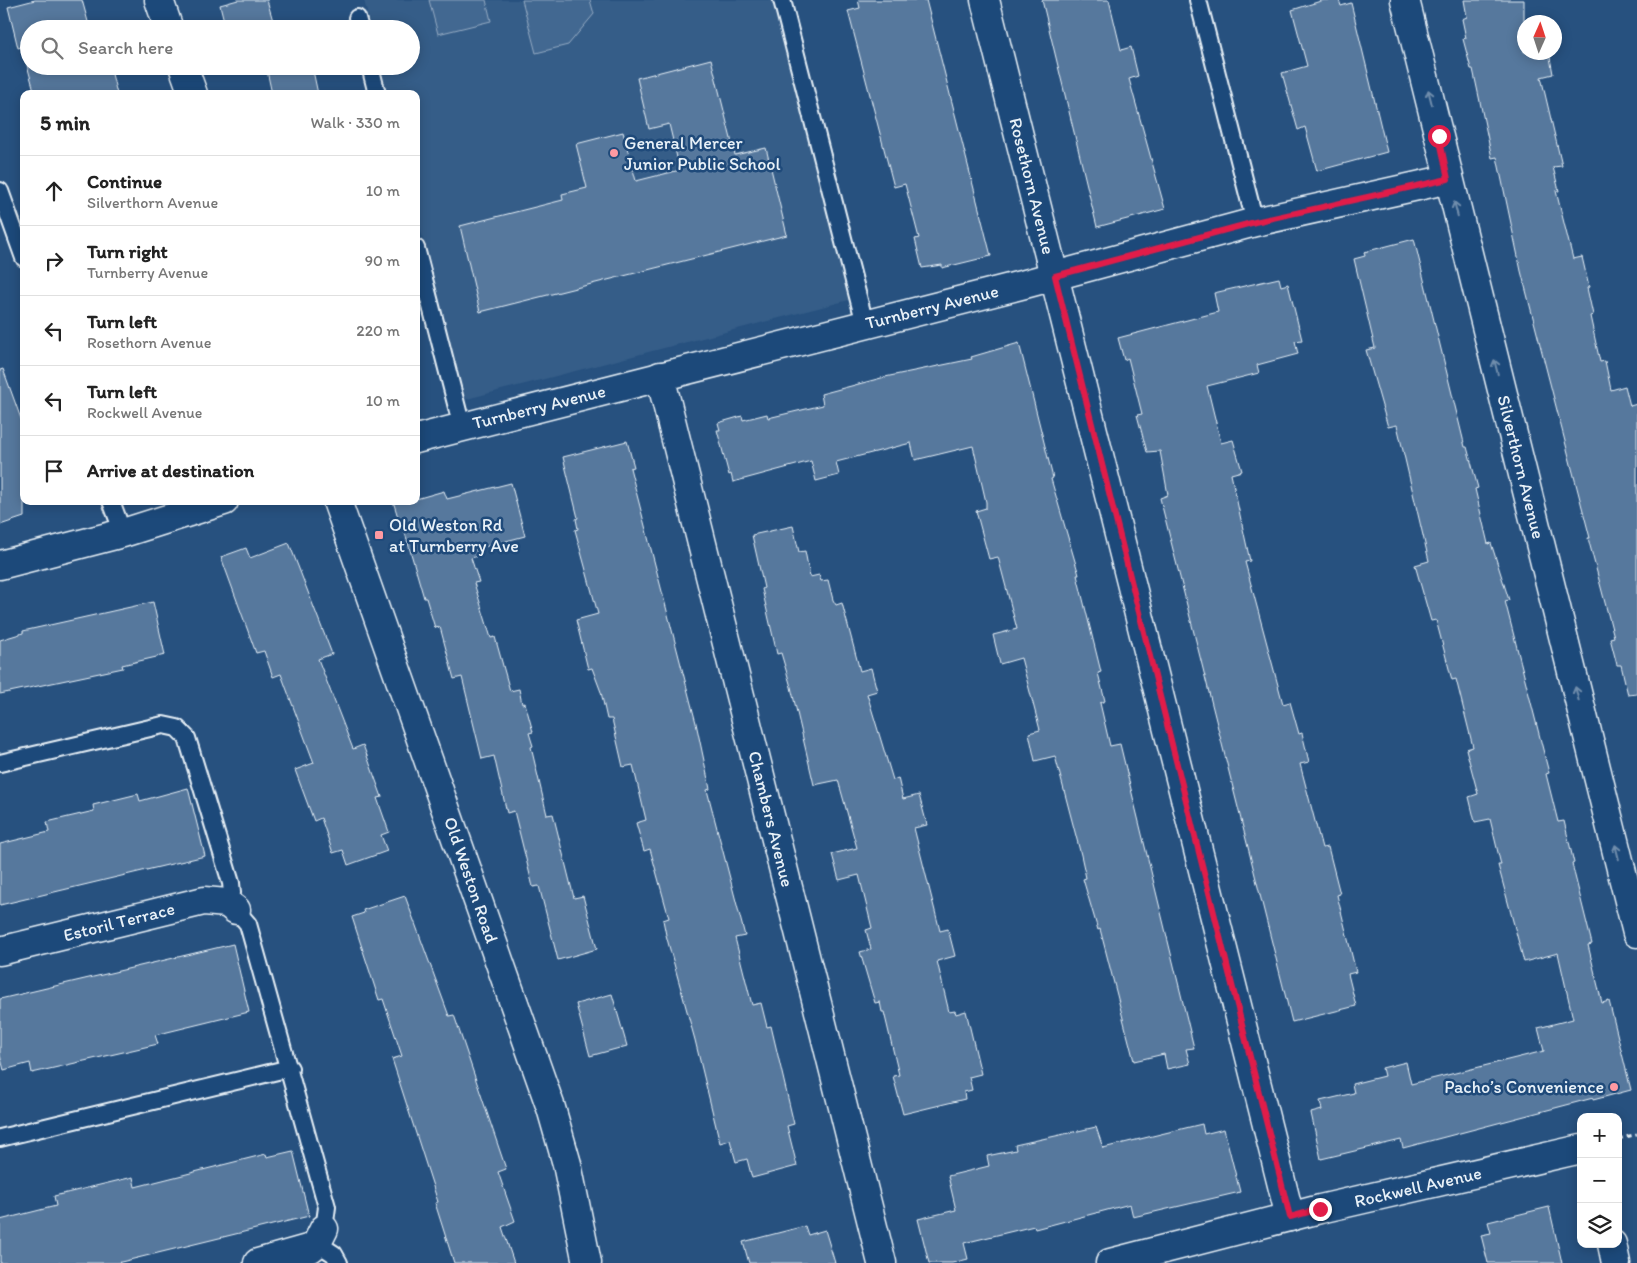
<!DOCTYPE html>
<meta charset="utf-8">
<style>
:root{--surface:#fff;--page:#f2f2f2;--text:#222;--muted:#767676;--line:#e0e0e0}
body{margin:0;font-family:Itim,sans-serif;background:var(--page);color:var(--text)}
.controls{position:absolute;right:15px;bottom:15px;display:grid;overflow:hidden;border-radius:10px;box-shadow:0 2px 12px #0003}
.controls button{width:45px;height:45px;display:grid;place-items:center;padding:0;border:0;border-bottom:1px solid var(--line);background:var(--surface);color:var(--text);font:25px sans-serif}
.compass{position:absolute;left:1517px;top:15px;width:45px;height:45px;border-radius:50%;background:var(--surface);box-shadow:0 2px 12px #0003;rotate:3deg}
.stop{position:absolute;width:15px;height:15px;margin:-11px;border:4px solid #e11d48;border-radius:50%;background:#fff}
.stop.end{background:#e11d48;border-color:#fff;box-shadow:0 1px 5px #0008}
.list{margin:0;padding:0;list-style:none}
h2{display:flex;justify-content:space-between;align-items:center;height:65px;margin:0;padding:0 20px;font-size:21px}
h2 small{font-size:16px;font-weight:400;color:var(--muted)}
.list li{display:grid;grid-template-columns:32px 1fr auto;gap:15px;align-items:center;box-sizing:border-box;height:70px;padding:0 20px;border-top:1px solid var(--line)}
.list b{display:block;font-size:19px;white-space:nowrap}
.list p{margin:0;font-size:16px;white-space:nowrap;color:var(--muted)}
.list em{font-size:16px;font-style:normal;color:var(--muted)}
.icon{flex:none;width:28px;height:28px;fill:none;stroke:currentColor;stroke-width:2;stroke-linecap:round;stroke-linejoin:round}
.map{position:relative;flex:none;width:1637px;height:1263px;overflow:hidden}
.search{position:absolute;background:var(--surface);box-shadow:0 2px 12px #0003;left:20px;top:20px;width:400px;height:55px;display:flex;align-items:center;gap:12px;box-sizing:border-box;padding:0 18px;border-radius:28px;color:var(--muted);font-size:19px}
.panel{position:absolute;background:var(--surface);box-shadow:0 2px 12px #0003;left:20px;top:90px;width:400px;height:415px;border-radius:10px}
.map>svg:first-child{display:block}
</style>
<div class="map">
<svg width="1637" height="1263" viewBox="0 0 1637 1263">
<rect width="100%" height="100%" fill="#27517f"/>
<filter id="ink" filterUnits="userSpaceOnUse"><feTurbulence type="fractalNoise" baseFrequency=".02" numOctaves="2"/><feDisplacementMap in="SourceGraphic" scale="10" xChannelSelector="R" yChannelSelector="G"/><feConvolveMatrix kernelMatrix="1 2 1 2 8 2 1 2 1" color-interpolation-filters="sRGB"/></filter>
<g filter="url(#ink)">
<path fill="#355d88" d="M 364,0 L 773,0 L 849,300 L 463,400 L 416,211 L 416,94 L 387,94 L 380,66 L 411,66 L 411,29 L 371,29 Z"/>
<g fill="#436891" stroke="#96acc4">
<path d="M 429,0 L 486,0 L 491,21 L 438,34 Z"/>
<path d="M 522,0 L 590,0 L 594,14 L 568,45 L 536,53 Z"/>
</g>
<g fill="#57789d" stroke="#e8f1f8">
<path d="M 35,0 L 82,0 L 90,29 L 29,29 L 29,66 L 110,66 L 117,94 L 35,94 L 22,47 L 18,48 L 8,7 Z"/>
<path d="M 238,0 L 267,0 L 275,28 L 302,22 L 303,29 L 226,29 L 220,5 Z"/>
<path d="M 858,0 L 926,0 L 991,256 L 942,268 L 942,265 L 922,268 L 915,239 L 919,238 L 905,184 L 894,187 L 848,11 L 860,8 Z"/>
<path d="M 1042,0 L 1109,0 L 1121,50 L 1131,47 L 1138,76 L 1129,79 L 1165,209 L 1097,227 Z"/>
<path d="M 1324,0 L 1339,0 L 1341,6 L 1351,3 L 1387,152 L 1317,171 L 1305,127 L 1298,130 L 1282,73 L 1307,66 L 1292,10 Z"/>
<path d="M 1464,0 L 1524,0 L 1524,52 L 1549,52 L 1553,74 L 1541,77 L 1562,166 L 1553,167 L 1559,191 L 1556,191 L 1573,259 L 1582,257 L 1589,287 L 1587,288 L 1593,315 L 1590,316 L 1600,362 L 1605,361 L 1611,390 L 1625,386 L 1630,406 L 1637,404 L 1637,694 L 1628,695 L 1621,665 L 1617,665 L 1610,638 L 1614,637 L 1588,538 L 1590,538 L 1521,271 L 1497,157 L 1492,158 L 1473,69 L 1471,69 L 1463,39 L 1466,38 L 1462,19 L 1467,17 Z"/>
<path d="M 711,59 L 735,155 L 766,148 L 787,235 L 480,312 L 460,226 L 563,200 L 562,194 L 587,188 L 576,144 L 623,132 L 636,181 L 680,170 L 669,124 L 649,129 L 637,78 Z"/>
<path d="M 266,66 L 312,66 L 318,94 L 272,94 Z"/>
<path d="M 1414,239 L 1465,447 L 1467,447 L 1478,488 L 1475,489 L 1488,544 L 1491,543 L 1509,600 L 1505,601 L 1549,773 L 1546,774 L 1558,822 L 1564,821 L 1574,863 L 1572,864 L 1592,944 L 1588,945 L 1602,1003 L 1609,1001 L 1631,1090 L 1593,1100 L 1593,1098 L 1403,1148 L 1401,1140 L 1321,1159 L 1311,1113 L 1322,1110 L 1320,1101 L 1354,1093 L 1352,1084 L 1384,1076 L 1382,1068 L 1406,1062 L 1411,1084 L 1544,1051 L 1538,1028 L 1573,1019 L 1558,953 L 1524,962 L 1498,865 L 1501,865 L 1490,819 L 1475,822 L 1469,797 L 1478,794 L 1466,749 L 1473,747 L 1456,679 L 1452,680 L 1436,620 L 1431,621 L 1415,565 L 1429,561 L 1397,425 L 1388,427 L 1366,350 L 1375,348 L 1354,259 L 1365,256 L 1364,252 Z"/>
<path d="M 1279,278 L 1281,286 L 1288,284 L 1302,340 L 1295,341 L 1298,354 L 1257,365 L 1259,373 L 1207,386 L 1221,443 L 1233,440 L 1242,471 L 1231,474 L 1250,561 L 1245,562 L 1283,704 L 1290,702 L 1299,734 L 1302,733 L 1309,762 L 1300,764 L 1322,848 L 1328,847 L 1340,894 L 1337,895 L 1356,972 L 1348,974 L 1356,1006 L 1292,1022 L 1160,498 L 1168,495 L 1160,451 L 1147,452 L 1137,415 L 1142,414 L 1128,358 L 1124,360 L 1118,338 L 1218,312 L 1214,293 Z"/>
<path d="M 1019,343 L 1053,478 L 1051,479 L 1079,575 L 1077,575 L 1101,672 L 1098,673 L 1105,701 L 1100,703 L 1110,746 L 1120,744 L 1194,1048 L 1186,1049 L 1190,1064 L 1167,1069 L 1164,1054 L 1134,1061 L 1100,929 L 1098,930 L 1083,879 L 1086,878 L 1081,855 L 1055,756 L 1035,761 L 1029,733 L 1040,730 L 1021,658 L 1000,664 L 993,635 L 1017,629 L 998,557 L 989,559 L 976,511 L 986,508 L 986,502 L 973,446 L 915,460 L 911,443 L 836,462 L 839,475 L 816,481 L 811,461 L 733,482 L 731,474 L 729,475 L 717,430 L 720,430 L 718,423 L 742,416 L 743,420 L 767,414 L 768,418 L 823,405 L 821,394 L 885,377 L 972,359 L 971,357 Z"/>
<path d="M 3,369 L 24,427 L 24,517 L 0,525 L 0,370 Z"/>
<path d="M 627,441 L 634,467 L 630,468 L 696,723 L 710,789 L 707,790 L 745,936 L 735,938 L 752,1005 L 761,1003 L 767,1027 L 771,1026 L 794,1124 L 787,1126 L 797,1166 L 752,1178 L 747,1159 L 736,1162 L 730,1140 L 720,1143 L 695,1040 L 666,935 L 663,920 L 669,918 L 650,849 L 644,851 L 636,823 L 646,820 L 633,765 L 623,767 L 612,719 L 607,719 L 601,692 L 592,668 L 588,669 L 576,620 L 598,614 L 575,530 L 578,529 L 576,519 L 578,518 L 563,457 Z"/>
<path d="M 511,483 L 525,536 L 476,549 L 478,556 L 471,558 L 479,582 L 474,583 L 491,638 L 495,637 L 510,691 L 519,689 L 522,704 L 525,703 L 533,732 L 529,733 L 533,746 L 531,747 L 547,815 L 553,814 L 574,898 L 583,896 L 597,949 L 558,960 L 539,886 L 533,887 L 514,811 L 507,813 L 494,756 L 482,759 L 462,677 L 454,679 L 440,627 L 435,628 L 426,598 L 424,598 L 403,526 L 401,527 L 393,501 L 416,501 L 416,499 L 444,491 L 447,499 Z"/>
<path d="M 793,526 L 799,552 L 805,551 L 810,577 L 819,575 L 821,581 L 828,580 L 833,600 L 836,605 L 842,603 L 860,671 L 871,668 L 877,691 L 867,694 L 893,780 L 898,778 L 903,799 L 919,795 L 927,825 L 914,828 L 940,931 L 948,929 L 955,956 L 937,961 L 949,1012 L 955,1011 L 956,1014 L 966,1011 L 981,1074 L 969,1077 L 972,1090 L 964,1092 L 965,1099 L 903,1114 L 893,1076 L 899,1075 L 884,1012 L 882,1012 L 880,1002 L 875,1003 L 860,952 L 871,949 L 866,930 L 872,928 L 859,875 L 839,880 L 832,854 L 857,848 L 838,780 L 814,785 L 791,687 L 781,653 L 777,654 L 762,589 L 764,588 L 752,535 Z"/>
<path d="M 289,543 L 332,654 L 318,659 L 353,749 L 363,745 L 382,797 L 377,798 L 389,832 L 381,835 L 387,851 L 348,865 L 343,850 L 333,853 L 321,818 L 314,821 L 295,770 L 314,763 L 281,674 L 273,677 L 264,651 L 256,653 L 221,557 L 246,548 L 250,558 Z"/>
<path d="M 153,602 L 165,655 L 122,665 L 123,668 L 0,694 L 0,640 L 23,633 L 23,631 Z"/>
<path d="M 188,788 L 205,856 L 0,905 L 0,844 L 49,832 L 47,822 L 94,811 L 93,805 L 138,794 L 140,801 Z"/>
<path d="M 405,896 L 449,1016 L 454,1015 L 506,1169 L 498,1172 L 515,1221 L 502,1227 L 514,1263 L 454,1263 L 435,1203 L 438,1202 L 392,1059 L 402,1056 L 383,999 L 379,1000 L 352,917 L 364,913 L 363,910 Z"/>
<path d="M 233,944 L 249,1012 L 155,1035 L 158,1044 L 32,1073 L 30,1063 L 4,1070 L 0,1055 L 0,999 Z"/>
<path d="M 612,994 L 627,1046 L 590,1056 L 576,1004 Z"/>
<path d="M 1202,1124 L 1204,1134 L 1224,1129 L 1240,1192 L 1133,1217 L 1130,1204 L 1035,1229 L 1034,1226 L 964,1243 L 968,1259 L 952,1263 L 929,1263 L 918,1219 L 956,1210 L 948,1176 L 989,1166 L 987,1156 L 1016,1150 L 1015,1145 L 1096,1127 L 1103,1148 Z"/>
<path d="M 293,1151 L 309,1216 L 117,1263 L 0,1263 L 0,1220 L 56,1206 L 54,1196 L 133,1177 L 135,1187 L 266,1154 L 267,1157 Z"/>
<path d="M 1549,1207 L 1562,1263 L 1488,1263 L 1481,1235 L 1491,1233 L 1488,1222 Z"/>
<path d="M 805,1226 L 808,1235 L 825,1230 L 835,1263 L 749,1263 L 743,1242 Z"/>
</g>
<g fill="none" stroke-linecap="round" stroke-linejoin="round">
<defs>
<g id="service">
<path d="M 782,0 L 865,324"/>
<path d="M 1198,0 L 1255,222"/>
<path d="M 357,18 L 360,29"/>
<path d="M 370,66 L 377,94"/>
<path d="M 0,191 L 24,258"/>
<path d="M 416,248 L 462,427"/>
<path d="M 111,501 L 123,533"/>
<path d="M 0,763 L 163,725 L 177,728 L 187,738 L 231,883 L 232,893 L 227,903"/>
<path d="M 236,910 L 248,924 L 327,1207 L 324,1229"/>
<path d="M 0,1138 L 290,1068"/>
<path d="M 317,1243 L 334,1254 L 339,1263"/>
</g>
<g id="minor">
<path d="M 985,0 L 1290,1217"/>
<path d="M 1405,0 L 1637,933"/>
<path d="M 660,376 L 882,1263"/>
<path d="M 416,439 L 1025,284 L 1255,222 L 1449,179"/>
<path d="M 0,565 L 123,533 L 224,501"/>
<path d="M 0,951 L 204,901 L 227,903 L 236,910"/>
<path d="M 1612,1244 L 1616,1263"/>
<path d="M 258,1263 L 311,1248 L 317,1243 L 324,1229"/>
<path d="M 1110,1263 L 1320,1209 L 1581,1149"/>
</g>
<g id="secondary">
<path d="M 159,0 L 169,29"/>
<path d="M 183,66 L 193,94"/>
<path d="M 337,501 L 551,1108 L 567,1164 L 587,1263"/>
</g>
</defs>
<use href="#service" stroke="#e8f1f8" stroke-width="20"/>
<use href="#minor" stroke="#e8f1f8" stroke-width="31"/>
<use href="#secondary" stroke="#e8f1f8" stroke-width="31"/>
<path stroke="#e8f1f8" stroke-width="3" stroke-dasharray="5 4" stroke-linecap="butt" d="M 1618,1139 L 1637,1134"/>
<use href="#service" stroke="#1f4a7a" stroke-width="16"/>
<use href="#minor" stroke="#1f4a7a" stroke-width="28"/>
<use href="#secondary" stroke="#1f4a7a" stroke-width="28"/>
</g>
<defs><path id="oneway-shaft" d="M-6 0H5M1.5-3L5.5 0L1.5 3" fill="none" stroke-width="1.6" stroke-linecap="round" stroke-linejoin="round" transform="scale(1.25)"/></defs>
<g stroke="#6f8dac">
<use href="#oneway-shaft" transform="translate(1430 97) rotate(-104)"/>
<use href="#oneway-shaft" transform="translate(1456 209) rotate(-104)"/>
<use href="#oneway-shaft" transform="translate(1496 367) rotate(-104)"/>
<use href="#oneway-shaft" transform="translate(1577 694) rotate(-104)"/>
<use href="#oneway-shaft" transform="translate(1617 852) rotate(-104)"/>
</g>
</g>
<g fill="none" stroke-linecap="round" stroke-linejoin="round" filter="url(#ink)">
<path stroke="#e11d48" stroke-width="6" d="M 1320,1209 L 1290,1217 L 1055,276 L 1255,222 L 1448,179 L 1439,136"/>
</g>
<g fill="#ff9aa2" stroke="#1f4a7a" stroke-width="2">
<circle cx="614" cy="153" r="5"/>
<rect x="374" y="530" width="10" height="10" rx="2.5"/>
<circle cx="1614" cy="1087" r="5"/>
</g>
<g text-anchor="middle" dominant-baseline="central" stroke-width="5" stroke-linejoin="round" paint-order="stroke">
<g font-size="18" fill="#e8f1f8" stroke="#1f4a7a" text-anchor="start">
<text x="624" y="143">General Mercer<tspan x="624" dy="21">Junior Public School</tspan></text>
<text x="389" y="525">Old Weston Rd<tspan x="389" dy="21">at Turnberry Ave</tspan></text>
<text x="1604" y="1087" text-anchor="end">Pacho’s Convenience</text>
</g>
<g font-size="18" fill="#e8f1f8" stroke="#1f4a7a">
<text transform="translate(1032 186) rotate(76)">Rosethorn Avenue</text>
<text transform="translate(932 307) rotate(-14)">Turnberry Avenue</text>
<text transform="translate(539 407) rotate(-14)">Turnberry Avenue</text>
<text transform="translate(1521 467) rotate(76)">Silverthorn Avenue</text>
<text transform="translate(771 819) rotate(76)">Chambers Avenue</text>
<text transform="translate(471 880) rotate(71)">Old Weston Road</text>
<text transform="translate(119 922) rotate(-14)">Estoril Terrace</text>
<text transform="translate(1418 1187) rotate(-13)">Rockwell Avenue</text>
</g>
</g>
</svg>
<div class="controls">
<button>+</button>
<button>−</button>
<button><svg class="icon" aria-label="layers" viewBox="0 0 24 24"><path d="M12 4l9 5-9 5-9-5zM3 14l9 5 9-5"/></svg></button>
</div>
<svg class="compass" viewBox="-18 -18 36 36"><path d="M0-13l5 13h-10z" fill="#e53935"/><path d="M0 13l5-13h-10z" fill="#767676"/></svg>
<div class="stop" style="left:1439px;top:136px"></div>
<div class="stop end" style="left:1320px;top:1209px"></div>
<div class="search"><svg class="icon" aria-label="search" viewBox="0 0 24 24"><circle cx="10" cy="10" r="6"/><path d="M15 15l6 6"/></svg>Search here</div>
<section class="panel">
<h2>5 min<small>Walk · 330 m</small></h2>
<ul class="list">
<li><svg class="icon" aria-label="ahead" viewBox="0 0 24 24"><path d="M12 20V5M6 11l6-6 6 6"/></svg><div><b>Continue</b><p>Silverthorn Avenue</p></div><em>10 m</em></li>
<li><svg class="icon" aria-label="right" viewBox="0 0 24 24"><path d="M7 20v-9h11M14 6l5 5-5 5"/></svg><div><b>Turn right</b><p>Turnberry Avenue</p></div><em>90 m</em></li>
<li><svg class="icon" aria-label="left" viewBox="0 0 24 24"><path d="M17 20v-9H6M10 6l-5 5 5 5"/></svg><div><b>Turn left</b><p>Rosethorn Avenue</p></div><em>220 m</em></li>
<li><svg class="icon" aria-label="left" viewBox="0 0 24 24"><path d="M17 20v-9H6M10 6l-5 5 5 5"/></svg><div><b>Turn left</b><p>Rockwell Avenue</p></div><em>10 m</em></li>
<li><svg class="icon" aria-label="arrive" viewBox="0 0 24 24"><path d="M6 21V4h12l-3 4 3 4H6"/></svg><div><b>Arrive at destination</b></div></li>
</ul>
</section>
</div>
